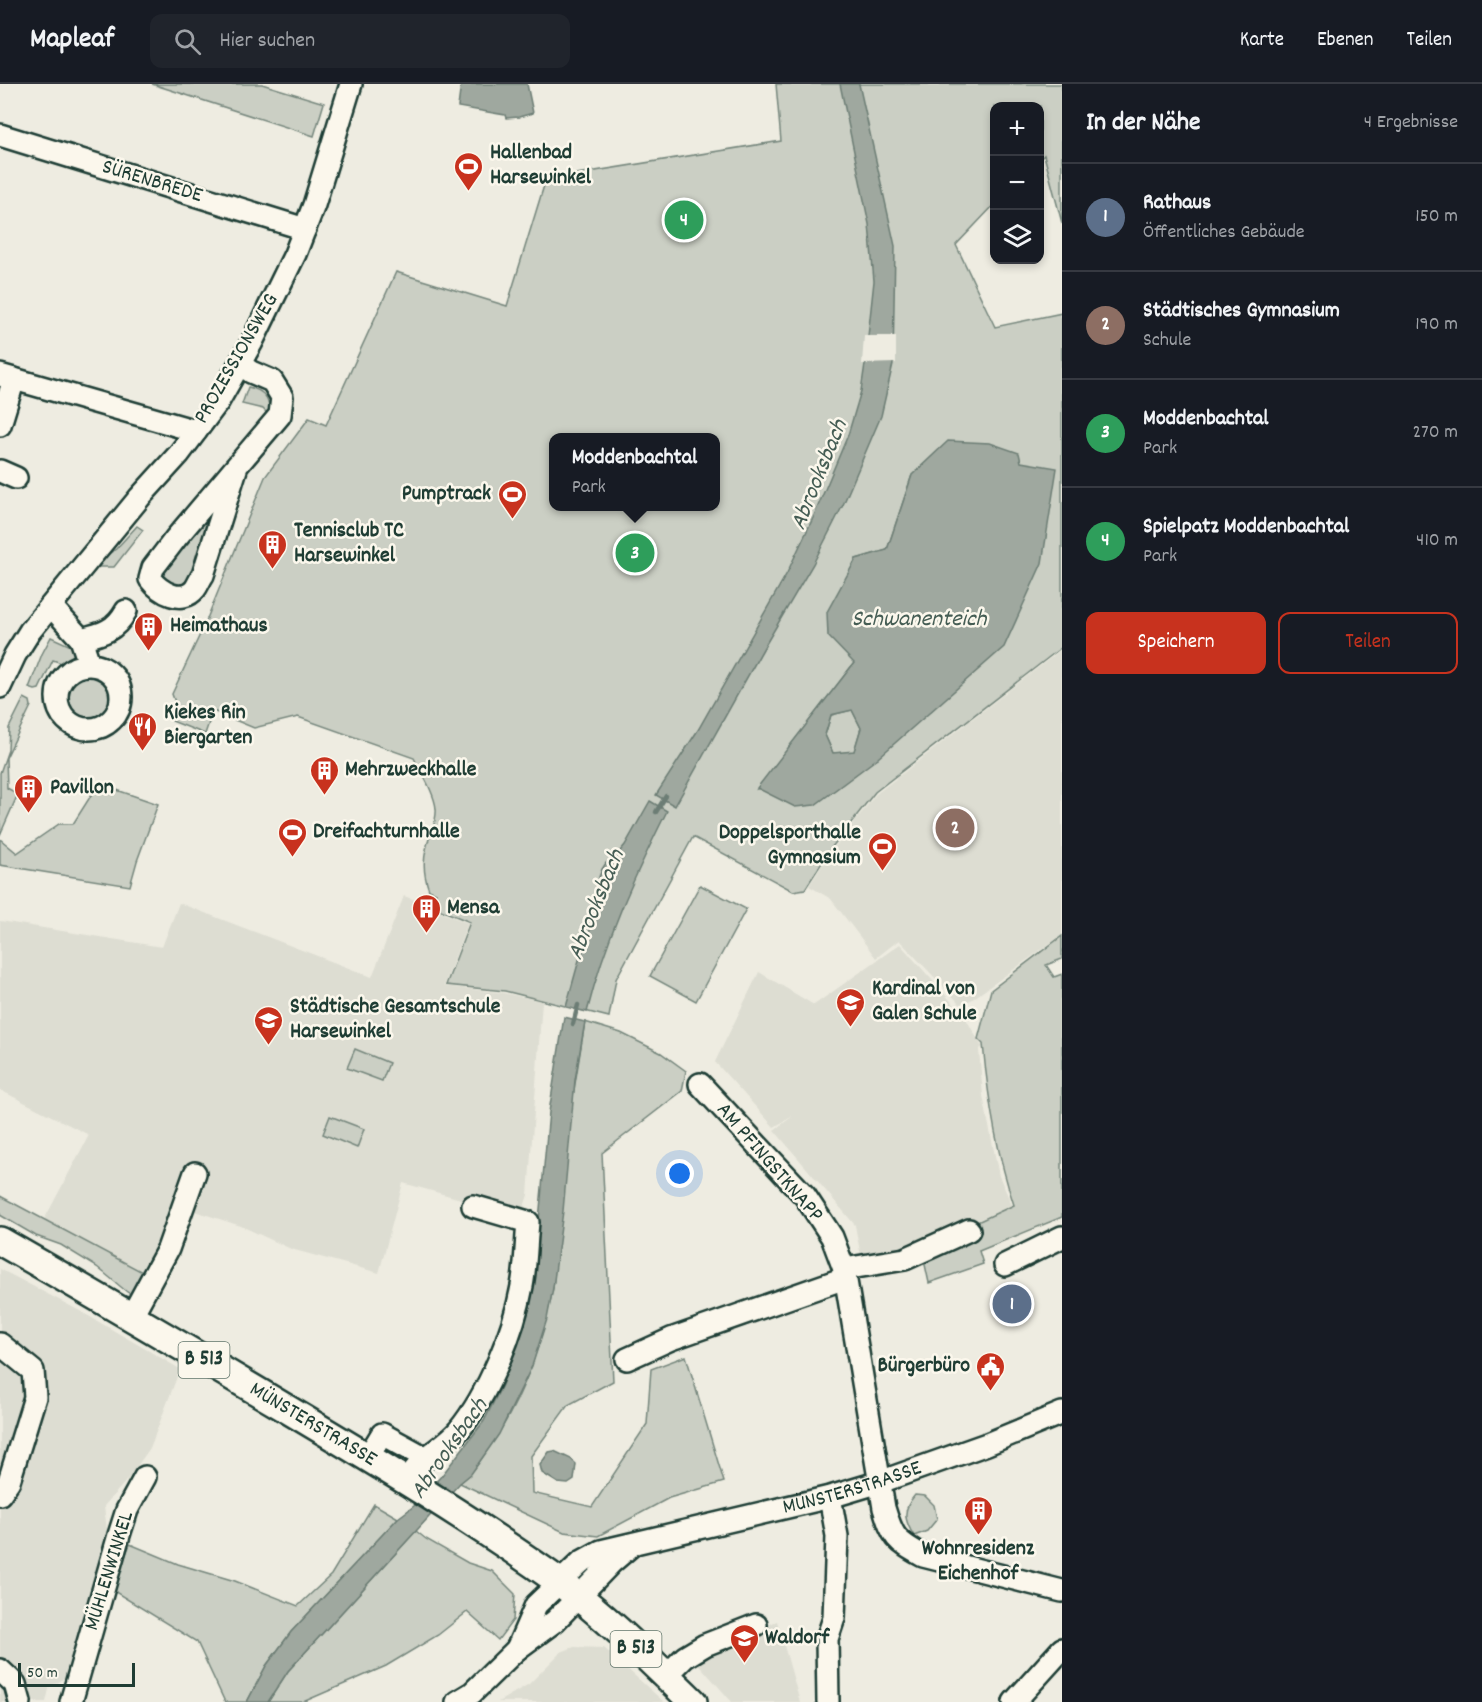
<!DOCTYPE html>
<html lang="de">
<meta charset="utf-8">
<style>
:root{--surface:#171b24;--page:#20242c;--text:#f1f3f6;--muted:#9ea1a6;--line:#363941;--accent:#c8321e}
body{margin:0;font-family:Dekko,sans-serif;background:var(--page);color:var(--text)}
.controls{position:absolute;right:18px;top:18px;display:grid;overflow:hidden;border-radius:12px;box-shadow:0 3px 9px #0003}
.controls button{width:54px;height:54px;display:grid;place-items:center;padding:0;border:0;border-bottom:2px solid var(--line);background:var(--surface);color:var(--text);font:30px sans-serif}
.scale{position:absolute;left:18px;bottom:15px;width:117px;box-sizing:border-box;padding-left:6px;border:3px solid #1f3d34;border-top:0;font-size:16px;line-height:21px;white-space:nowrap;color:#1f3d34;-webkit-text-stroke:4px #fbf7ec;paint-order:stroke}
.you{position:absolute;left:680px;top:1090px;width:21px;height:21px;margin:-15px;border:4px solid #fff;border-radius:50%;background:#1a73e8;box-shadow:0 0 0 9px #1a73e833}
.badge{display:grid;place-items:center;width:39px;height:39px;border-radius:50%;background:var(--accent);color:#fff;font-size:20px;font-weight:700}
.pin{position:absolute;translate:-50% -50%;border:3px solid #fff;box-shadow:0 2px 6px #0006}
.popup{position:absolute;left:549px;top:349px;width:171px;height:78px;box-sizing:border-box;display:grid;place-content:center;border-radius:12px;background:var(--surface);filter:drop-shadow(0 2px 4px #0005);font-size:20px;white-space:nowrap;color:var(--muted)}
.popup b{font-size:22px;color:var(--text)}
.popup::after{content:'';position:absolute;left:50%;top:100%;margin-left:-12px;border:12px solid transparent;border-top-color:var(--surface)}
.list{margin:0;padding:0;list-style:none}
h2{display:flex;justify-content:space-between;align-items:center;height:78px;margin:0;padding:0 24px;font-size:26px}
h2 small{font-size:20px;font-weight:400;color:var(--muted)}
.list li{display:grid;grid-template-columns:39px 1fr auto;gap:18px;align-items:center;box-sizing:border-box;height:108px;padding:0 24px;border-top:2px solid var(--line)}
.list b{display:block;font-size:22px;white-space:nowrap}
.list p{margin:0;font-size:20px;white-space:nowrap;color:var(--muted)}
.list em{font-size:20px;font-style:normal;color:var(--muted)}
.actions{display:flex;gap:12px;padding:18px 24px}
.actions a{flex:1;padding:14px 0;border:2px solid var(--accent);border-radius:12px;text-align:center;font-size:21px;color:var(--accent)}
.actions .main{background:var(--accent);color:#fff}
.icon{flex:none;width:33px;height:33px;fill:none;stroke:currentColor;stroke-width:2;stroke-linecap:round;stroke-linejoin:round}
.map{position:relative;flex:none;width:1062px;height:1618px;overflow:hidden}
header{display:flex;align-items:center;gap:36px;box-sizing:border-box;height:84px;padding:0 30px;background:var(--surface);border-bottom:2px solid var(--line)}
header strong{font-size:28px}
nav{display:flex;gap:33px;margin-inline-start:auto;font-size:21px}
.search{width:420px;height:54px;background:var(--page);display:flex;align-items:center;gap:15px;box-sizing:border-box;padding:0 21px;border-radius:12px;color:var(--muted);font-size:22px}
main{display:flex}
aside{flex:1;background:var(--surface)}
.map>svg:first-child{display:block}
</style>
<header>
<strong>Mapleaf</strong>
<div class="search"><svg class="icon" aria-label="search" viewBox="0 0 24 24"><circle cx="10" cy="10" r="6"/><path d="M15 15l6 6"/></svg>Hier suchen</div>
<nav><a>Karte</a><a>Ebenen</a><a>Teilen</a></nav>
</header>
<main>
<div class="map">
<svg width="1062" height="1618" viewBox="0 0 1062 1618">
<rect width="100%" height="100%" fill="#eeece1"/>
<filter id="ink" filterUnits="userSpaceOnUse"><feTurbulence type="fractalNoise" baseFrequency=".0167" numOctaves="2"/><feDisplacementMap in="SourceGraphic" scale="12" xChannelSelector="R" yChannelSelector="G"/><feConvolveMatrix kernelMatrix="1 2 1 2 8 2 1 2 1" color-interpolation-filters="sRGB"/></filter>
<g filter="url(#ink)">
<g fill="#ddddd2">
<path d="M 1062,565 L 1062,851 L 971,916 L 960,920 L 899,856 L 876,874 L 831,815 L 809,802 L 830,769 L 876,710 Z"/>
<path d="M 404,812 L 429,821 L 430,824 L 468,839 L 444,902 L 504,909 L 542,917 L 528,1111 L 524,1123 L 520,1127 L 515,1130 L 403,1099 L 379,1189 L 291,1165 L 241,1142 L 179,1122 L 148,1191 L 44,1136 L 89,1051 L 0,1006 L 0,837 L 162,863 L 179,819 L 372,893 Z"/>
<path d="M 900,860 L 965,933 L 982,963 L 979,966 L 983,1012 L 999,1092 L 1012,1121 L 904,1170 L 862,1178 L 855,1141 L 774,1046 L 793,1032 L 774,1043 L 715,978 L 759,888 L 814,921 Z"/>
<path d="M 0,1185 L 80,1227 L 180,1285 L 150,1364 L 128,1395 L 104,1422 L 108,1455 L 66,1593 L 53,1602 L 50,1601 L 46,1618 L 0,1618 Z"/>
<path d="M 777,1537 L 800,1618 L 732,1618 L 694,1575 L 714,1564 Z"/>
<path d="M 574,1563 L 604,1564 L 664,1618 L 498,1618 L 529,1600 L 561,1568 Z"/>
</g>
<g fill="#cbcfc4" stroke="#75867c" stroke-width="1.5" fill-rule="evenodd">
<path d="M 152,0 L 262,0 L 324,19 L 314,52 Z"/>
<path d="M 776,0 L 1062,0 L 1062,139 L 1044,71 L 1040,75 L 1040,22 L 994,22 L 994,121 L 956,161 L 995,243 L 1062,229 L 1062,563 L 875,708 L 832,763 L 805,805 L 793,807 L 693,753 L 616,895 L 609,933 L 505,907 L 446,901 L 470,838 L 431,822 L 436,809 L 429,806 C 422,787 423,771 430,752 C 433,743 437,735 436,725 C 435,710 421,688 414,674 L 298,633 L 254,644 L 213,627 L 205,650 L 172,637 L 176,621 L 172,610 L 204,542 L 265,393 L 309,334 L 326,341 L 396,188 L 507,222 L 546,95 L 781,57 ZM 554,354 L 716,354 L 716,422 L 554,422 ZM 912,391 L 878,674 L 757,705 L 854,579 L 856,475 L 887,466 Z"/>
<path d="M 248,303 C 263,306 272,315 268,330 L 263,325 L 242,320 Z"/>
<path d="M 226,404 L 193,492 L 186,499 L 178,503 L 165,498 L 162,490 L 164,482 Z"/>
<path d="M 137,442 L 143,446 L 114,483 L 96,483 L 86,496 L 83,494 L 97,478 L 116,465 Z"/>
<path d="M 51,553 L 71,562 L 74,570 L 72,575 L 64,580 L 53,576 L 39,605 L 35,606 L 29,604 L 42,570 Z"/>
<circle cx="89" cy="613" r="26"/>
<path d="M 24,614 L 30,617 L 31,622 L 6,674 L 7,704 L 18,710 L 0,751 L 0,689 L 8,666 L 9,644 Z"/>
<path d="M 852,626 L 861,644 L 854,668 L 833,669 L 825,651 L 831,631 Z"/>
<path d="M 97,702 L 108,703 L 158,720 L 137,777 L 130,802 L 0,781 L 0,755 L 17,769 L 59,740 L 73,740 Z"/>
<path d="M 700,801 L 746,825 L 696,917 L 650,892 Z"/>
<path d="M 1062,852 L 1062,875 L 1046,881 L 1054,893 L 1062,890 L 1062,1133 L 979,1167 L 983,1180 L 929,1199 L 924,1176 L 904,1172 L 1014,1121 C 996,1068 988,1015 983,960 L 978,955 L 991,906 Z"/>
<path d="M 585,938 L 621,949 L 661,969 L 686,987 L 682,1007 L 602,1069 L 613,1297 L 568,1321 L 531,1372 L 532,1409 L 592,1423 L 647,1340 L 651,1285 L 686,1272 L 724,1398 L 669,1414 L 598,1452 L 564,1448 L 460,1399 C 473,1389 480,1377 489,1364 C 522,1316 542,1260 553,1204 L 570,1031 Z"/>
<path d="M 355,965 L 389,979 L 382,997 L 347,984 Z"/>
<path d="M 330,1032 L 364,1045 L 357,1064 L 323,1050 Z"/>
<path d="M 0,1112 L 148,1191 L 136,1213 L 127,1208 L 97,1183 L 61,1161 L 36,1152 L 0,1131 Z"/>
<path d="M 915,1411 L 925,1412 L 934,1421 L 937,1435 L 927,1447 L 914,1452 C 904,1436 902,1426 915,1411 Z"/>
<path d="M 374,1420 L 398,1434 L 291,1548 L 266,1582 L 247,1618 L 225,1618 L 197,1558 L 112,1506 L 130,1460 L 178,1480 L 235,1497 L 298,1522 L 331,1491 Z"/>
<path d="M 416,1447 L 426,1455 L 468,1479 L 492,1487 L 515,1510 L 513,1536 L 498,1556 L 467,1528 L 438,1551 L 386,1582 L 303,1618 L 268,1618 L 288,1587 Z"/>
</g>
<g fill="#9fa89f" stroke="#6c7d74" stroke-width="1.5" fill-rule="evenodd">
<path d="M 461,0 L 527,0 L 533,29 L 519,33 L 506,34 L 505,31 L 458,23 Z"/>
<path d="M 840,0 L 859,0 L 895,162 L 893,280 L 881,332 L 843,421 L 813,480 L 763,565 L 675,722 L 656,711 L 698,646 L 787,489 L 813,434 L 848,351 L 861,307 L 865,280 L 874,197 L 869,140 Z"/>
<path d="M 948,357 L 990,359 L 1019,369 L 1021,378 L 1057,384 L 1042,479 L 1004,563 L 878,674 L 815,721 L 795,723 L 757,704 L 854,579 L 828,552 L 827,528 L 856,475 L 887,466 L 912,391 ZM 852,626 L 861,644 L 854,667 L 833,669 L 825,651 L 831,631 Z"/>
<path d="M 650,717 L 667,727 C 634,793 605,856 587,928 L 566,923 L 579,876 L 601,816 L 599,793 L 602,785 L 606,779 L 616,772 L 625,761 Z"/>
<path d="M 564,933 L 585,938 L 575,996 L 563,1127 L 553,1204 L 547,1235 L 532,1282 L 499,1350 L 471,1390 L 460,1399 L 288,1587 L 268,1618 L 247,1618 L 266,1582 L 291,1548 L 398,1434 L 414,1422 L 443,1390 L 484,1337 L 502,1301 L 527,1231 L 534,1190 L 549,1028 Z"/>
<path d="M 554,1367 L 571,1375 L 576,1380 L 574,1396 L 568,1400 L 558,1399 L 542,1389 L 540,1381 L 549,1368 Z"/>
</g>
<path fill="#eeece1" d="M 864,252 L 896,252 L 896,279 L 862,280 Z"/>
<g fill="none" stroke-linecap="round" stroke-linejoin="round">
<g stroke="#6c7d74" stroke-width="4.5">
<path d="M 656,728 L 666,712"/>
<path d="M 573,940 L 578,921"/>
</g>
<defs>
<g id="minor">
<path d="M 0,51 L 305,145"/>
<path d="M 0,291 L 196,347"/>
<path d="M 0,341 L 14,295"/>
<path d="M 237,382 L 203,491 C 200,495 198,501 195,505 C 182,521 160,508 150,495 L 153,484 L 176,454 L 280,331 L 282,313 L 272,297 L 251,288 L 240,280"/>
<path d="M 0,387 L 16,394"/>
<path d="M 51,522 L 81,555 L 89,579"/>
<path d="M 81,555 C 102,550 115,547 126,527"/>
<circle cx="89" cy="613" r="32"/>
<path d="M 0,603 L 15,571 L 30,547 L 140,413 L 179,370 L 218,318 L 252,258 L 295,170 L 314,121 L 351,0"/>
<path d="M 700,1000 L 805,1112 L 832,1153 L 844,1185 L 884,1424 C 893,1454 896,1457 923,1472 L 1062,1507"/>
<path d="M 1005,1181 L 1062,1153"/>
<path d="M 844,1185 L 905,1175 L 969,1146"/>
<path d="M 131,1233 L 168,1165 L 195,1089"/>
<path d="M 0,1260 L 33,1287 L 35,1313 L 9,1397 L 0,1410"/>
<path d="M 627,1275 L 671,1255 L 845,1194"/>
<path d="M 368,1373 L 382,1350 L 426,1374"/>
<path d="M 406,1397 C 412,1389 417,1382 424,1376 C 436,1365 449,1358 459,1346 C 488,1311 514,1247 522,1202 C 526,1181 526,1159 528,1138 L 473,1122"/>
<path id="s1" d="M 517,1565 L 536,1521 L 581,1478 L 601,1467 L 830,1413 L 880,1398 L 987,1360 L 1062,1329"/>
<path d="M 0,1586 L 15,1600 L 20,1618"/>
<path d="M 666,1592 L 685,1573 L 705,1561 L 756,1541"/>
<path d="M 71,1618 L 119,1451 L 127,1426 L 145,1393"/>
<path d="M 457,1618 L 472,1609 L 517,1565 L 555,1537 L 612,1478 L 632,1461"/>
<path d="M 828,1618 L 827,1555 L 834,1534 L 837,1452 L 830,1413"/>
<path d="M 1014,1618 L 1062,1565"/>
</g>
<g id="major">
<path id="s2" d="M 0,1157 C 95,1211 188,1266 282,1322 C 376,1378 470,1434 558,1497 C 605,1531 652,1578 693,1618"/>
</g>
</defs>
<use href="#minor" stroke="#1f3d34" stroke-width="26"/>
<use href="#major" stroke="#1f3d34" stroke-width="32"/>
<use href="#minor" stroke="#fbf7ec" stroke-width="21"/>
<use href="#major" stroke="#fbf7ec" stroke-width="27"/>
</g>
</g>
<defs>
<symbol id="stadium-pin" viewBox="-11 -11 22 30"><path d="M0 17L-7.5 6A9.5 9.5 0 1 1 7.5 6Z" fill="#c8321e" stroke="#fbf7ec"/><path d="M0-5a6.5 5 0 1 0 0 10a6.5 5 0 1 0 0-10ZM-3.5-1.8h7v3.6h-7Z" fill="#fff"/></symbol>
<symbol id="building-pin" viewBox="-11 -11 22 30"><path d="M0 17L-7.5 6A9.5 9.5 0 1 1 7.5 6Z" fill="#c8321e" stroke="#fbf7ec"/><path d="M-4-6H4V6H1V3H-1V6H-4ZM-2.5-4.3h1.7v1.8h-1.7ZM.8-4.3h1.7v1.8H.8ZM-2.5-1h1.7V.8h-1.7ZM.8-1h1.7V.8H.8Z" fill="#fff"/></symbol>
<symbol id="restaurant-pin" viewBox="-11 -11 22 30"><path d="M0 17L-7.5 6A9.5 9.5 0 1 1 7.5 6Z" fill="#c8321e" stroke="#fbf7ec"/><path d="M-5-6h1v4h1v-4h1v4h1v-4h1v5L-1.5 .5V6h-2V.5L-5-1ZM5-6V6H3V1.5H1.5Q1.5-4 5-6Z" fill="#fff"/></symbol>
<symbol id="school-pin" viewBox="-11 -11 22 30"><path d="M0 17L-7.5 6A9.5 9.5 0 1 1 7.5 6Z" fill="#c8321e" stroke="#fbf7ec"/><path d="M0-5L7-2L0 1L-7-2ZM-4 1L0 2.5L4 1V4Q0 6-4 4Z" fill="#fff"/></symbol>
<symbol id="civic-pin" viewBox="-11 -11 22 30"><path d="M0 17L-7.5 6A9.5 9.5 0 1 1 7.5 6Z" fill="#c8321e" stroke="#fbf7ec"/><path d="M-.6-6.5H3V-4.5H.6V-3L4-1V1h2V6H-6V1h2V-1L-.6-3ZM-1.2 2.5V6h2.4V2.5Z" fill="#fff"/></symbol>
</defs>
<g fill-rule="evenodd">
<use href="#stadium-pin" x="452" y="66" width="33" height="45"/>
<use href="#stadium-pin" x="496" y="394" width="33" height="45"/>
<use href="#building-pin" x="256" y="444" width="33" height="45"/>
<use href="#building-pin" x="132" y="526" width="33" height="45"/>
<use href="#restaurant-pin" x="126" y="626" width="33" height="45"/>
<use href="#building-pin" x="308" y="670" width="33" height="45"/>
<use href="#building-pin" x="12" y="688" width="33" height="45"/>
<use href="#stadium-pin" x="276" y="732" width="33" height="45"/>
<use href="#stadium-pin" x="866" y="746" width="33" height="45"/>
<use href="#building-pin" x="410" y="808" width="33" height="45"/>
<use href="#school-pin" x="834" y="902" width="33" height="45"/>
<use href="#school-pin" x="252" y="920" width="33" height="45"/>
<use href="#civic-pin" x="974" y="1266" width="33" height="45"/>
<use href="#building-pin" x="962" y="1410" width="33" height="45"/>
<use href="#school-pin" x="728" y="1538" width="33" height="45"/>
</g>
<g text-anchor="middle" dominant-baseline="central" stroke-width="5" stroke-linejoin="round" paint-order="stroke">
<g fill="#fbf7ec" stroke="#61756b" stroke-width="1.5">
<rect x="178.5" y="1258" width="51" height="36" rx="4.5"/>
<rect x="610.5" y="1547" width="51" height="36" rx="4.5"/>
</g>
<g font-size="21" font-weight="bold" fill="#1f3d34">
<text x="204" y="1276">B 513</text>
<text x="636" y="1565">B 513</text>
</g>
<g font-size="22" font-weight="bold" fill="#1f3d34" stroke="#fbf7ec" text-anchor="start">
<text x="490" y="69">Hallenbad<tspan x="490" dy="25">Harsewinkel</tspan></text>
<text x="491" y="410" text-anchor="end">Pumptrack</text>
<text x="294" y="447">Tennisclub TC<tspan x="294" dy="25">Harsewinkel</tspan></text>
<text x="170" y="542">Heimathaus</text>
<text x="164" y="629">Kiekes Rin<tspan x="164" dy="25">Biergarten</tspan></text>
<text x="345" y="686">Mehrzweckhalle</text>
<text x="50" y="704">Pavillon</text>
<text x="313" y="748">Dreifachturnhalle</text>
<text x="861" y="749" text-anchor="end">Doppelsporthalle<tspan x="861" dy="25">Gymnasium</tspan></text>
<text x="447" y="824">Mensa</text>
<text x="872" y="905">Kardinal von<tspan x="872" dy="25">Galen Schule</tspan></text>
<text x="290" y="923">Städtische Gesamtschule<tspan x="290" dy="25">Harsewinkel</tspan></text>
<text x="970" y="1282" text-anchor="end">Bürgerbüro</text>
<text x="978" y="1465" text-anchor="middle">Wohnresidenz<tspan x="978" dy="25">Eichenhof</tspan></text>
<text x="765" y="1554">Waldorf</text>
</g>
<g font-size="22" fill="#1f3d34" stroke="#fbf7ec">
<text transform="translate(152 98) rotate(17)">SÜRENBREDE</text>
<text transform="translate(237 275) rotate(-60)">PROZESSIONSWEG</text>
<text transform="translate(769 1079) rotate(49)">AM PFINGSTKNAPP</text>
<text stroke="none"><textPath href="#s2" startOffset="363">MÜNSTERSTRASSE</textPath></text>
<text stroke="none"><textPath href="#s1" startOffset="392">MÜNSTERSTRASSE</textPath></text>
<text transform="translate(110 1487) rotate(-73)">MÜHLENWINKEL</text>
</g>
<g font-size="24" font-style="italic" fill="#455d54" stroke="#fbf7ec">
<text transform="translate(820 391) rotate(-68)">Abrooksbach</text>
<text x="919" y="536">Schwanenteich</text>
<text transform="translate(597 821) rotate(-68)">Abrooksbach</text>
<text transform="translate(450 1365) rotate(-55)">Abrooksbach</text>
</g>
</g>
</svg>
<div class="controls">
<button>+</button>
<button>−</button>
<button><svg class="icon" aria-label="layers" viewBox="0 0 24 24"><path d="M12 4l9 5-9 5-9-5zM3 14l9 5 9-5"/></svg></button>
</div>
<div class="scale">50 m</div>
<div class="you"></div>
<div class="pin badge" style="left:1012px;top:1220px;background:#5c6f8a">1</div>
<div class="pin badge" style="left:955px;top:744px;background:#8d6e63">2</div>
<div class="pin badge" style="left:635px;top:469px;background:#2e9e5b">3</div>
<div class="popup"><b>Moddenbachtal</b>Park</div>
<div class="pin badge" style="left:684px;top:136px;background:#2e9e5b">4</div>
</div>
<aside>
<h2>In der Nähe<small>4 Ergebnisse</small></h2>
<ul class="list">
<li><span class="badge" style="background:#5c6f8a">1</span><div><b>Rathaus</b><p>Öffentliches Gebäude</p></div><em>150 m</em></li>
<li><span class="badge" style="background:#8d6e63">2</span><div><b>Städtisches Gymnasium</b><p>Schule</p></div><em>190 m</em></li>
<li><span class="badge" style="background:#2e9e5b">3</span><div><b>Moddenbachtal</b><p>Park</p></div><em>270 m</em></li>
<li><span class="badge" style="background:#2e9e5b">4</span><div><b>Spielpatz Moddenbachtal</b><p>Park</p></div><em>410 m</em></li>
</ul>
<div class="actions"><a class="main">Speichern</a><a>Teilen</a></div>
</aside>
</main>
